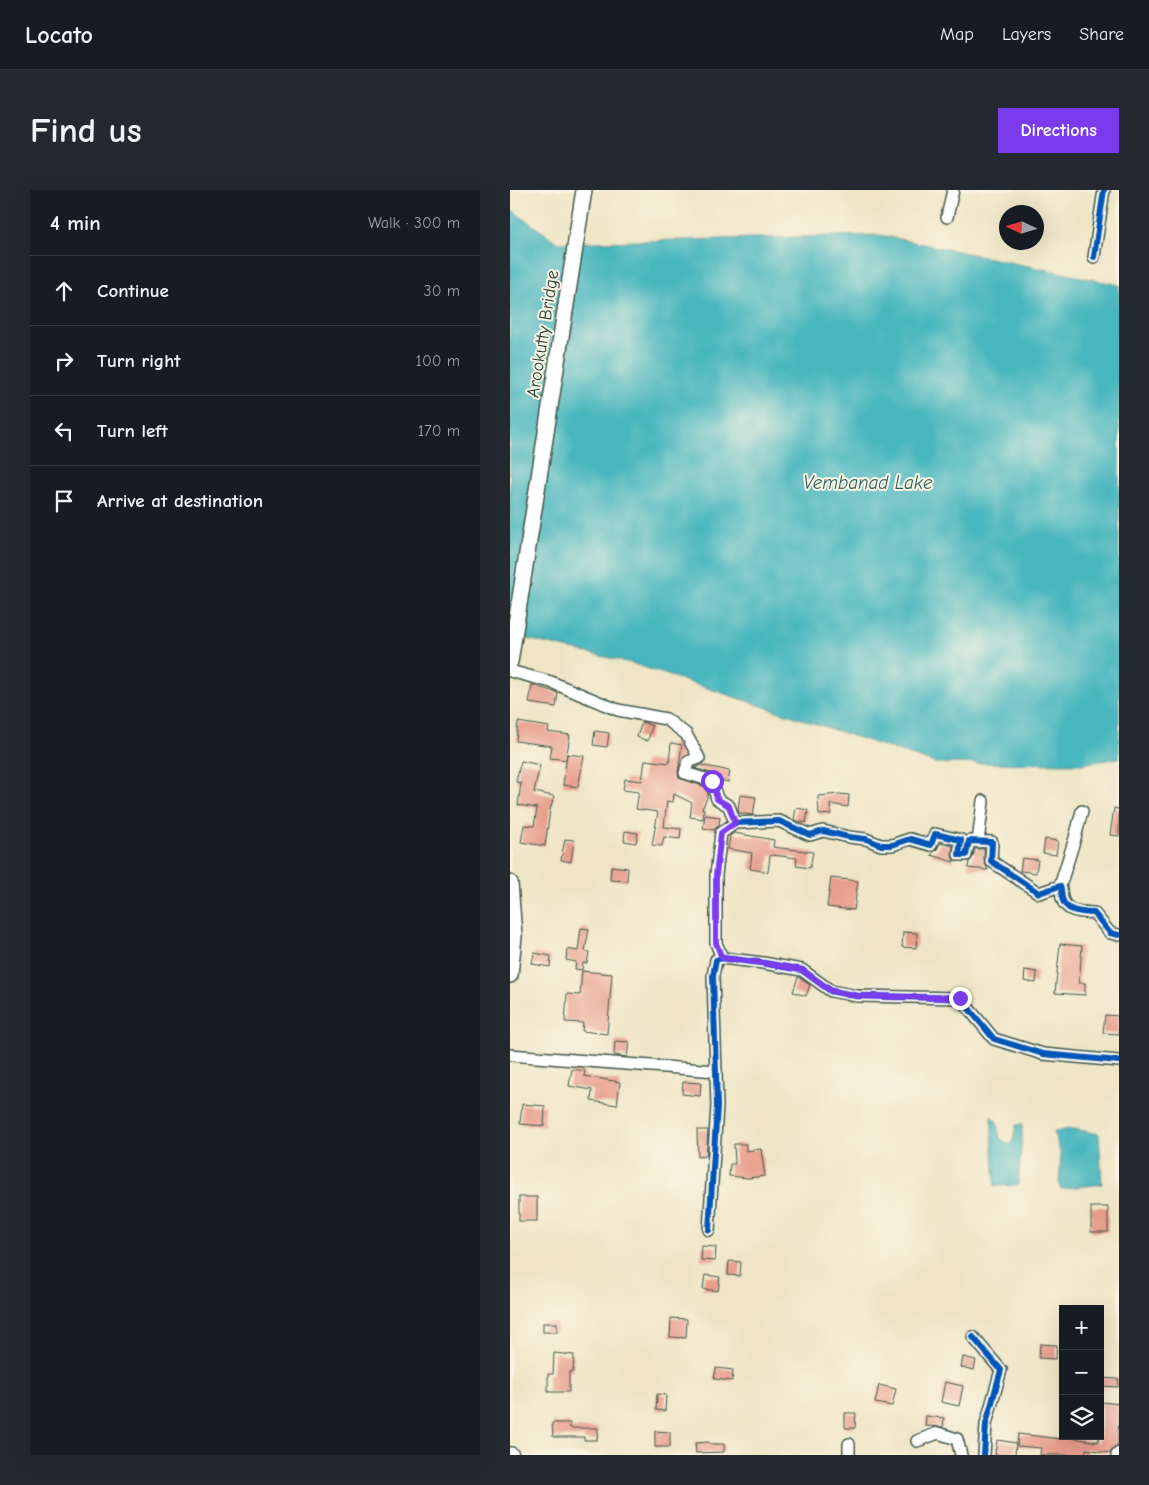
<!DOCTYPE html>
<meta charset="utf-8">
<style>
:root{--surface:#171b24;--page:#242831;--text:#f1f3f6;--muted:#9ea1a6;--line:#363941;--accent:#7c3aed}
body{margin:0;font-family:"Comic Neue",sans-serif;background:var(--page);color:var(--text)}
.controls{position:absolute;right:15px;bottom:15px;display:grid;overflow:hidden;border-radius:0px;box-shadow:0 5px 20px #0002}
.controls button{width:45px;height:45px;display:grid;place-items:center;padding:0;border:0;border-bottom:1px solid var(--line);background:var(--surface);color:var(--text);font:25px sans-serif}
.compass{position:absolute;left:489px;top:15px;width:45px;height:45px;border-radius:50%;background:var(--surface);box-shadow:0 5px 20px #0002;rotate:274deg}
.stop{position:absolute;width:15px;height:15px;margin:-11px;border:4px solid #7c3aed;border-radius:50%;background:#fff}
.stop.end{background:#7c3aed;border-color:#fff;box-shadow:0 1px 5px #0008}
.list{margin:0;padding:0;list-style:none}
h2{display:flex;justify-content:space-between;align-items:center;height:65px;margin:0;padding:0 20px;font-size:21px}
h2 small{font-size:16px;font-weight:400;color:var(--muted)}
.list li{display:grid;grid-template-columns:32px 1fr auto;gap:15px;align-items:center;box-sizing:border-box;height:70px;padding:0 20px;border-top:1px solid var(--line)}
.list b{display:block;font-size:19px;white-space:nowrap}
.list em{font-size:16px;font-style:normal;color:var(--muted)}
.icon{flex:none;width:28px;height:28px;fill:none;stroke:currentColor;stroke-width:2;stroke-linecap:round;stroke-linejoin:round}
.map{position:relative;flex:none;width:609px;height:1265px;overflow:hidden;border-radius:0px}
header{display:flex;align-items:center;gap:30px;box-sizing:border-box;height:70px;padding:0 25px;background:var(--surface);border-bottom:1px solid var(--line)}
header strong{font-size:24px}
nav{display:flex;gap:28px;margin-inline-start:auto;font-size:18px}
.intro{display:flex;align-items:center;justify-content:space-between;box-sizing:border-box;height:120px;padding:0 30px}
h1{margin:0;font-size:35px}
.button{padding:12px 22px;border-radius:0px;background:var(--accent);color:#fff;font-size:18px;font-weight:700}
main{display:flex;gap:30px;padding:0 30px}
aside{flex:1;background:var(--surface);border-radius:0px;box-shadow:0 5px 20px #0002}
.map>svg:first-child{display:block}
</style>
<header>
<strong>Locato</strong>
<nav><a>Map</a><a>Layers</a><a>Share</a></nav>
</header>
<div class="intro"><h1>Find us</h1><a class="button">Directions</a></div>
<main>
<aside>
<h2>4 min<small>Walk · 300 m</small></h2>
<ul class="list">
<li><svg class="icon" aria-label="ahead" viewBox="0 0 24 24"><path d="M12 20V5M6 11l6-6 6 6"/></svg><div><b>Continue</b></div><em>30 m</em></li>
<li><svg class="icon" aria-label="right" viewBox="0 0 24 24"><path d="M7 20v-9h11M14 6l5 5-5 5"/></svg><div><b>Turn right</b></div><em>100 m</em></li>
<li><svg class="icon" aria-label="left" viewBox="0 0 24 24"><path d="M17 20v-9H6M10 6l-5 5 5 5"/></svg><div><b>Turn left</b></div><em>170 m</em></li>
<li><svg class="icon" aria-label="arrive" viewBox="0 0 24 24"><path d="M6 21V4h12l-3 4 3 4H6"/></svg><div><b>Arrive at destination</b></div></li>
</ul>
</aside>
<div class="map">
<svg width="609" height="1265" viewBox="0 0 609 1265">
<rect width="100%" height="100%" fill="#fcf5e5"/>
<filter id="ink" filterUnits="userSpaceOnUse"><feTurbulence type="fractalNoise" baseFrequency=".02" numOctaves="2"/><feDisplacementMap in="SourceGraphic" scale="10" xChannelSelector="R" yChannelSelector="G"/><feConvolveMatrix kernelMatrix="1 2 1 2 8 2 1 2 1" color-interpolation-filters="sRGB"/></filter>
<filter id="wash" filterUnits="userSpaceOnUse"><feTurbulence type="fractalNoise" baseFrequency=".0096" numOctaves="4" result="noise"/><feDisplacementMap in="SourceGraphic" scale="20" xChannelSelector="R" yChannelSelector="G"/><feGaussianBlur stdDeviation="1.12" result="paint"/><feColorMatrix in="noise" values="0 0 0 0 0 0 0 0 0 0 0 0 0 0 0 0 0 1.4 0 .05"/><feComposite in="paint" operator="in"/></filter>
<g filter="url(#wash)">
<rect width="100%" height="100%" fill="#efe5c6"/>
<g fill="#47b6be" stroke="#337a79">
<path d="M 0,19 L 48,53 L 370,45 L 609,95 L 609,568 L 572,574 L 425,573 L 121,473 L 0,445 Z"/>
<path d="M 481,926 L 487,932 L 490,949 L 502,955 L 506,935 L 512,934 L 512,949 L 508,995 L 485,996 Z"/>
<path d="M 564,939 L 589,944 L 592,994 L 551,999 L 549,995 L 551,965 L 544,941 Z"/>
</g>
<g id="blocks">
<g fill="#e79d8c">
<path d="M 22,495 L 48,503 L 46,517 L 19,513 Z"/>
<path d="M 8,532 L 39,537 L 38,542 L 60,545 L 56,570 L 40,568 L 42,556 L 6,551 Z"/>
<path d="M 132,532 L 142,536 L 138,551 L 127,547 Z"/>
<path d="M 85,541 L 99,543 L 97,557 L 83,555 Z"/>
<path d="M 161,553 L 172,555 L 168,582 L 169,588 L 196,597 L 198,605 L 192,619 L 194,619 L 193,629 L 180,627 L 182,613 L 164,604 L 163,612 L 157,611 L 154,637 L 171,639 L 170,649 L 154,647 L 152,656 L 142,655 L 148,622 L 126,619 L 129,602 L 113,600 L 115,589 L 132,591 L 135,570 L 159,573 Z"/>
<path d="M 57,564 L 74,566 L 68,597 L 53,595 Z"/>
<path d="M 11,571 L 30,575 L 24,602 L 44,606 L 40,620 L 35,656 L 11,652 L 14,635 L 24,636 L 27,618 L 8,615 L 11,593 L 6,592 Z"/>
<path d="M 191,575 L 220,581 L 218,592 L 209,590 L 204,584 L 184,578 Z"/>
<path d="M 330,604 L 339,605 L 338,617 L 320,614 L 321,624 L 309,625 L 308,606 Z"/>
<path d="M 230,605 L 246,607 L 243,625 L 229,623 L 228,619 Z"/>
<path d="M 286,618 L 298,620 L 296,633 L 284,630 Z"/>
<path d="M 604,618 L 609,619 L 609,646 L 600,645 Z"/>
<path d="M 195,625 L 210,627 L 209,635 L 204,640 L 193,638 Z"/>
<path d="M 115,641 L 128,643 L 126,653 L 114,651 Z"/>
<path d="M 224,643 L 264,650 L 263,657 L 303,662 L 300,678 L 286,676 L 287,668 L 262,665 L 260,666 L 258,682 L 240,679 L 242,663 L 218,659 L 220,646 Z"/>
<path d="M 55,649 L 64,650 L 61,672 L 51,670 Z"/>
<path d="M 535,649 L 548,651 L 546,665 L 533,663 Z"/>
<path d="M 430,653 L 443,656 L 442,665 L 444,672 L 421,665 L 428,658 Z"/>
<path d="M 465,659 L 474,659 L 474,671 L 478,680 L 458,678 L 459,672 L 462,669 Z"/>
<path d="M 512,668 L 528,670 L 526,683 L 510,681 Z"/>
<path d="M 101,676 L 118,678 L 117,691 L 100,690 Z"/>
<path d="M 321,688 L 348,691 L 344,720 L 317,717 Z"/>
<path d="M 71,738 L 79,739 L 75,761 L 79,762 L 77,773 L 73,773 L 72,780 L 65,779 L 66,772 L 56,770 L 57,759 L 68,761 Z"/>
<path d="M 393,742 L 407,743 L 406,758 L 392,757 Z"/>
<path d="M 550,754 L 572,756 L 569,793 L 575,793 L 575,805 L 545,803 Z"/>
<path d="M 24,763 L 41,766 L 40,777 L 22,774 Z"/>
<path d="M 515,780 L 527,782 L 526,793 L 514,791 Z"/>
<path d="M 72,781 L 102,784 L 97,844 L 72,841 L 73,833 L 55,832 L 57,804 L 70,805 Z"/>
<path d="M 288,787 L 300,795 L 296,806 L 283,802 Z"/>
<path d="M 595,825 L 609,826 L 609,844 L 593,843 Z"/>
<path d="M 105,851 L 119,852 L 117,867 L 104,865 Z"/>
<path d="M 62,879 L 75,881 L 74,886 L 110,892 L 107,915 L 81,911 L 82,900 L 59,896 Z"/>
<path d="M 173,892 L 191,893 L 190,906 L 172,904 Z"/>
<path d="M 12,914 L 35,916 L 34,936 L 10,934 Z"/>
<path d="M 187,940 L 198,940 L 196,966 L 188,967 Z"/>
<path d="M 224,954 L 236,954 L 236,961 L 251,959 L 255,986 L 238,988 L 219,986 L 220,974 L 225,974 Z"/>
<rect x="9" y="1007" width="18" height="24"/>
<rect x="581" y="1017" width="17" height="25"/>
<path d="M 192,1056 L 206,1057 L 205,1071 L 191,1070 Z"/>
<path d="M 219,1071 L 231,1072 L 230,1086 L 218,1085 Z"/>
<path d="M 195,1085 L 210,1087 L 208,1101 L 193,1099 Z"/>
<path d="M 161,1128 L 177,1129 L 176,1148 L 160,1147 Z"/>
<rect x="33" y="1133" width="14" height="9"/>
<path d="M 530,1154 L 547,1155 L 546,1169 L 529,1168 Z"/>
<path d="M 44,1163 L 64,1165 L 63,1182 L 59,1182 L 59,1202 L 38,1202 L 38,1184 L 43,1184 Z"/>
<path d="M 453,1167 L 466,1170 L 464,1180 L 451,1177 Z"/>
<path d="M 206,1178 L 223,1180 L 222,1191 L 204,1189 Z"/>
<path d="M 590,1188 L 609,1189 L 608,1197 L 590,1196 Z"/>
<path d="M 435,1192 L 453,1196 L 449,1216 L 431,1212 Z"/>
<path d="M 369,1195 L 386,1199 L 382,1216 L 365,1213 Z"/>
<path d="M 147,1204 L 156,1205 L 155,1221 L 146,1220 Z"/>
<path d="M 592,1212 L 609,1214 L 608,1256 L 604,1258 L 600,1263 L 576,1259 L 575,1265 L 530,1265 L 531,1258 L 507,1256 L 508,1244 L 552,1249 L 552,1247 L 564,1248 L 588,1252 L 589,1246 L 590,1246 Z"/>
<path d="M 335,1223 L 346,1223 L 345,1238 L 335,1238 Z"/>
<path d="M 416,1226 L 434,1228 L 433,1237 L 415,1236 Z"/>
<path d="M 42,1233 L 60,1233 L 60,1238 L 88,1238 L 87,1250 L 74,1250 L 74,1247 L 43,1247 Z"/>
<path d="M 145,1241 L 160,1242 L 160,1257 L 145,1257 Z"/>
<path d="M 487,1250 L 506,1253 L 505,1265 L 485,1265 Z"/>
<path d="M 199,1252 L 199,1254 L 214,1254 L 214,1262 L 186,1263 L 185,1253 Z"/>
</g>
</g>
</g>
<g filter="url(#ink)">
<use href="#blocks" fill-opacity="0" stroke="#3e564a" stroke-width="1"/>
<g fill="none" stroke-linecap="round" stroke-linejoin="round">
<defs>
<g id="minor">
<path d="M 437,27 L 443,0"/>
<path d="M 584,67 L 594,0"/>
<path d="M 0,481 L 41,492 L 108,520 L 156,529 L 176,544 L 189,568 L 178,572 L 175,583 L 202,591 L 207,609 L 219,616 L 225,633 L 211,643 L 206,685 L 206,753 L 212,768"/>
<path d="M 225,633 L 269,631 L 300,645 L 313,641 L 339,647 L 356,649 L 371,655 L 382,655 L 400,649 L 421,655 L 425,644 L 451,650 L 449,665 L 456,665 L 459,651 L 482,652 L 481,671 L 529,703 L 550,696 C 552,700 551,704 552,708 C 556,723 572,722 584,723 L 600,743 L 609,745"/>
<path d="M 468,652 L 473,611"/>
<path d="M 550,696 L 565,648 L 572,621"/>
<path d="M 0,865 L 206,881"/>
<path d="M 199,1040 L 207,916 L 203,786 L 206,770 L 212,768 L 253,773 L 292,780 L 321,801 L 347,806 L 450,808 L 484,849 L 533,864 L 609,871"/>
<path d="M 463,1147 L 491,1180 L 476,1234 L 474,1265"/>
<path d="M 407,1251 L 428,1243 L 447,1249 L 451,1265"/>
<path d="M 339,1254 L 339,1265"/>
<path d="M 607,1265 L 609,1263"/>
</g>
<g id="secondary">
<path d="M 0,472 L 74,0"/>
<path d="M 0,693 L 4,746 L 0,785"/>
<path d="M 0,1265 L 1,1265"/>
</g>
</defs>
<use href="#minor" stroke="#3e564a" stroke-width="14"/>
<use href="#secondary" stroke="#3e564a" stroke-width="18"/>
<use href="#minor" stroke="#fff" stroke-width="11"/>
<use href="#secondary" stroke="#fff" stroke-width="15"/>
<defs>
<g id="cycleway">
<path d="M 584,67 L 594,0"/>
<path d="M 225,633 L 269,631 L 300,645 L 313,641 L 339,647 L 356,649 L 371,655 L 382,655 L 400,649 L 421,655 L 425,644 L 451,650 L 449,665 L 456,665 L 459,651 L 482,652 L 481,671 L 529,703 L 550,696 C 552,700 551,704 552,708 C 556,723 572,722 584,723 L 600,743 L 609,745"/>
<path d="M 199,1040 L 207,916 L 203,786 L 206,770 L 212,768 L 253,773 L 292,780 L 321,801 L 347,806 L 450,808 L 484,849 L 533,864 L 609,871"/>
<path d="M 463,1147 L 491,1180 L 476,1234 L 474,1265"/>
</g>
</defs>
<use href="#cycleway" stroke="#fcf5e5" stroke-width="9"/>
<use href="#cycleway" stroke="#0057b8" stroke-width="6"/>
</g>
</g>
<g fill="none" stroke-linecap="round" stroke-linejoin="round" filter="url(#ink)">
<path stroke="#7c3aed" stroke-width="6" d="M 202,591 L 207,609 L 219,616 L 225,633 L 211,643 L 206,685 L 206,753 L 212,768 L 253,773 L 292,780 L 321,801 L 348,806 L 450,808"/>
</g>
<g text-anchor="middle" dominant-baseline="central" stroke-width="4" stroke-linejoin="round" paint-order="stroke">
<g font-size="18" fill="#1f3d34" stroke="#fcf5e5">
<text transform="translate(33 144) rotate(-81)">Arookutty Bridge</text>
</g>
<g font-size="19" font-style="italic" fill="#2b615d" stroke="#fcf5e5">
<text x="358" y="293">Vembanad Lake</text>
</g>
</g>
</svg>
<div class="controls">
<button>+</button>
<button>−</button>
<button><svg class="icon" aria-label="layers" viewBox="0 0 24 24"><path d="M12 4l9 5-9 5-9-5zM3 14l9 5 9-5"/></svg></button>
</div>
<svg class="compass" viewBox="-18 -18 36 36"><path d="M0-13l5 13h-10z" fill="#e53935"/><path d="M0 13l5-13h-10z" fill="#9ea1a6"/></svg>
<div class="stop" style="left:202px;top:591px"></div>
<div class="stop end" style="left:450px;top:808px"></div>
</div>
</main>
